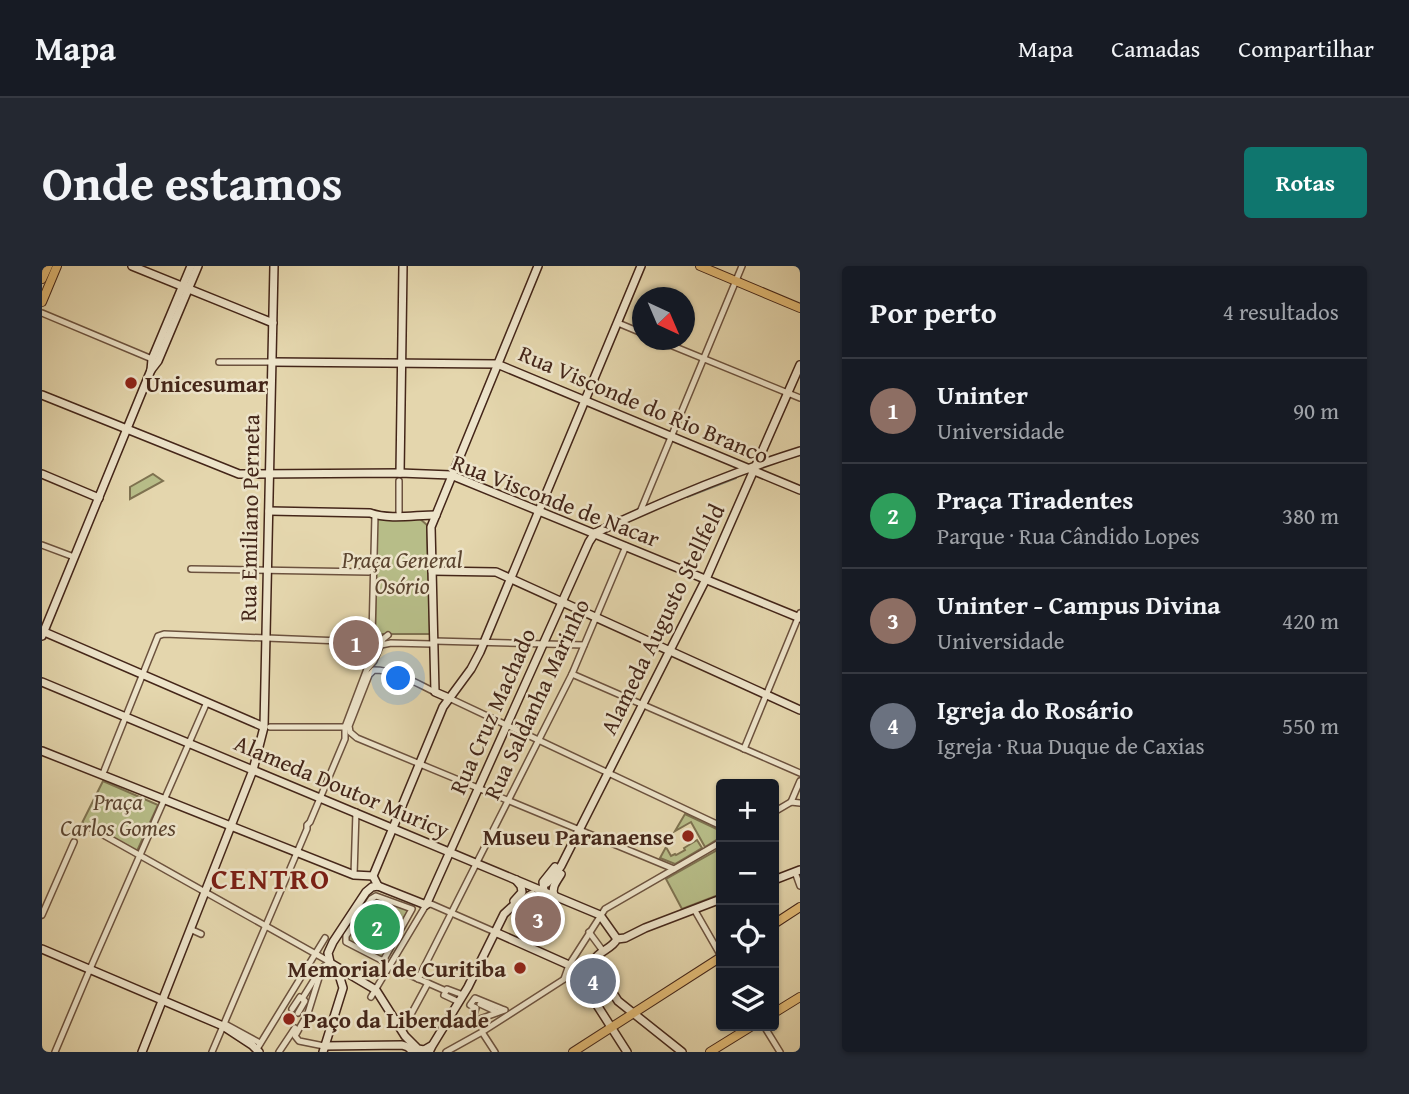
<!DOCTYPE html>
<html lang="pt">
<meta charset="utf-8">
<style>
:root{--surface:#171b24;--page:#242831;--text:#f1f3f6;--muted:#9ea1a6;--line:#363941;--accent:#0f766e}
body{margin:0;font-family:"Gentium Book Plus",serif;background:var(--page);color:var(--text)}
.controls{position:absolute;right:21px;bottom:21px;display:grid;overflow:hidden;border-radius:7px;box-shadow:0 2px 5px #0004}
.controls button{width:63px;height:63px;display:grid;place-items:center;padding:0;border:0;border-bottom:2px solid var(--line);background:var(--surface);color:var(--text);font:35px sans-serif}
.compass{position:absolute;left:590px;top:21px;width:63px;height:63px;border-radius:50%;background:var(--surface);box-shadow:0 2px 5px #0004;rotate:136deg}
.you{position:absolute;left:357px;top:413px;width:24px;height:24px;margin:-18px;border:5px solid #fff;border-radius:50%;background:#1a73e8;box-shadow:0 0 0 10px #1a73e833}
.badge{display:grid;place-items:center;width:46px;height:46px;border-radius:50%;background:var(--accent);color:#fff;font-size:23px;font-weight:700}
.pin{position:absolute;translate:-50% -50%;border:4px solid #fff;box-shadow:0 2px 7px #0006}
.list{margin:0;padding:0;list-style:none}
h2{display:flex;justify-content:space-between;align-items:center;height:91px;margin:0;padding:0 28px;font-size:30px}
h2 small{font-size:23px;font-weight:400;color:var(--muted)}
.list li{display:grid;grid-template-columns:46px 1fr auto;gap:21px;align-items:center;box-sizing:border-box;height:105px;padding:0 28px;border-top:2px solid var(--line)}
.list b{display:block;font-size:26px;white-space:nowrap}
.list p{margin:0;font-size:23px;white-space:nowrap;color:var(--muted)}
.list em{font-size:23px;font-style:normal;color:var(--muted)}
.icon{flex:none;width:38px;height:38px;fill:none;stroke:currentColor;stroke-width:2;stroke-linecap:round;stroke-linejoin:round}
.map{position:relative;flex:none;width:758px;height:786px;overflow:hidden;border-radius:7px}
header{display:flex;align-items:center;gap:42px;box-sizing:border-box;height:98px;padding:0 35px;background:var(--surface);border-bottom:2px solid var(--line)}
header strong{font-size:33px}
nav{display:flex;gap:38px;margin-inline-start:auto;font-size:24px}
.intro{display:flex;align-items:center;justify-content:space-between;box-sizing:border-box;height:168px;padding:0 42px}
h1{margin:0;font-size:49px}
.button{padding:18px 32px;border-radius:7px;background:var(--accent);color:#fff;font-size:24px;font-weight:700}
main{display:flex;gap:42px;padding:0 42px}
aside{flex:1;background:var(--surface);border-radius:7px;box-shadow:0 2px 5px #0004}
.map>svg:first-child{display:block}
</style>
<header>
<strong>Mapa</strong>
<nav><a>Mapa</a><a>Camadas</a><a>Compartilhar</a></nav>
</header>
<div class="intro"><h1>Onde estamos</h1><a class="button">Rotas</a></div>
<main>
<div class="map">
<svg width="758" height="786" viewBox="0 0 758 786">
<rect width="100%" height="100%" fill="#e4d6ad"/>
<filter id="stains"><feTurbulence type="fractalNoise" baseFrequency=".00286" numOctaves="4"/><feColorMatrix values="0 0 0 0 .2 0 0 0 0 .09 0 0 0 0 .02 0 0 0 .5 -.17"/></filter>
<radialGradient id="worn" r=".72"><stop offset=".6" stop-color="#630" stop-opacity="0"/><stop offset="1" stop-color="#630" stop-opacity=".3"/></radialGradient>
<g fill="#b7bd88" stroke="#7e7250" stroke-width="2">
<path d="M 111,208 L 121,215 L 88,233 L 88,221 Z"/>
<path d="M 337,252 L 377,252 L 385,259 L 388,366 L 391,368 L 333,368 L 335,254 Z"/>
<path d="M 61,515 L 116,539 L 95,585 L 40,557 Z"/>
<path d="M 643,548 L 679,565 L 679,571 L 663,581 L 649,556 L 633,565 Z"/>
<path d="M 655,574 L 660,582 L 633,598 L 618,592 L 624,581 L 629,590 L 633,588 L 634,589 L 643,584 L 642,582 Z"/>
<path d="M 679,582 L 679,628 L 640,643 L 624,613 Z"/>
<path d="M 331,631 L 370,643 L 341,695 L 304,676 L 305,670 Z"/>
</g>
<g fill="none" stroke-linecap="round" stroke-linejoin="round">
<g stroke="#757e70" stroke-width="2">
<path d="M 729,198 L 758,189"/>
<path d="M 645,231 L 694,212"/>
</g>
<defs>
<g id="street">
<path d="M 0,47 L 110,93"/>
<path d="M 576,57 L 600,67"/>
<path d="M 616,74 L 758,132"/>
<path d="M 177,96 L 230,96"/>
<path d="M 357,246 L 357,215"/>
<path d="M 598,246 L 700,0"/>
<path d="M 0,279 L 32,291"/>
<path d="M 149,303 L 327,306"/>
<path d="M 392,375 L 542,379"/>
<path d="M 339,379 L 349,377 L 390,378"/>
<path d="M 530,408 L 758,507"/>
<path d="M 393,426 C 374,417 353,404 332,404 L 327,409 L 307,460 L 308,466 L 315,472 L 632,603"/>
<path d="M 407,432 L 679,560"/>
<path d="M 228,461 L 303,461"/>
<path d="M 702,483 L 758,347"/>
<path d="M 62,505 L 116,370 L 122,368 L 324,376 L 327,374 L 330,369 L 333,249"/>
<path d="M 749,536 L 758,515"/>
<path d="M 732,546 L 749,536 L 758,537"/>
<path d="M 49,562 L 288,696 L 280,702 L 266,747 L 253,770 L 257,775 L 282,780"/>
<path d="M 753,606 L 758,620"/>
<path d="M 312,609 L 314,546"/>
<path d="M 334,630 L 370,643 L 341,695 L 304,676 L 304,670 L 329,633 Z"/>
<path d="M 652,643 L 679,690"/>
<path d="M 0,649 L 32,576"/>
<path d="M 148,663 L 159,668"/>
<path d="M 547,666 L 561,685"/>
<path d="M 345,699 L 404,725 L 405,723 L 421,729"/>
<path d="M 376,713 L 530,408 L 584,280"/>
<path d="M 522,713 L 527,699 L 563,643 L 679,576"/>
<path d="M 404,725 L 402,729 L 417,736"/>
<path d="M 329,731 L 384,639 L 389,638 L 453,666"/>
<path d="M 433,732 L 460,743 L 463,744 L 432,755 L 430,753 L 431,752 L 434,742 L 428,739 Z"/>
<path d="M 260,733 L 275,709"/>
<path d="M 438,738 L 455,746"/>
<path d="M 250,743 L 258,731 L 263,735 L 256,747"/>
<path d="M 183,758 L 218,777"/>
<path d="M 722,760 L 738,786"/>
<path d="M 360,765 L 386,717"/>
<path d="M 440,766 L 453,786"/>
<path d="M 215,783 L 283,672"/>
<path d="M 13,786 L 48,703 L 165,436"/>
<path d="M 170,786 L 265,563 L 265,559 L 268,556 L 303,473 L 303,461 L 325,403 L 332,395 L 341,373 L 346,369"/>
<path d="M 237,786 L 253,762"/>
<path d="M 404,786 L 440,766 L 552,694"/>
</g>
<g id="secondary">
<path d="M 90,0 L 231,57"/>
<path d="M 230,96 L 455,98 L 758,224"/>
<path d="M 109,104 L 116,95 L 156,0"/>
<path d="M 0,129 L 197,208 L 358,207 L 409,209 L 758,352"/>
<path d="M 358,207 L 361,0"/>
<path d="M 0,208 L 57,232"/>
<path d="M 227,245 L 328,247 C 348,254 373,249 394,249"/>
<path d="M 553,267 C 619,236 688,207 758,185"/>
<path d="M 390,305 L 454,306 L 758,444"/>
<path d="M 0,365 L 222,461"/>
<path d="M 0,370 L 109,104 L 110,93 L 149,0"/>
<path d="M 0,416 L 558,649 L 575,673"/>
<path d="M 407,432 L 393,426 L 389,261 L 496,0"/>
<path d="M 0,485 L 312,609 L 331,610"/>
<path d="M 732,614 L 758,604"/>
<path d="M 505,617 L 512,610 L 519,600 L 664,313 L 758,99"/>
<path d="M 336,620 L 331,610 L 401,441 L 429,403 L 438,386 L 599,0"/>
<path d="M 336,620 L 384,639 L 547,276 L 553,267"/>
<path d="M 502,625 L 501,616 L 513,601"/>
<path d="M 512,629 C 509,621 515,615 519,608"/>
<path d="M 472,635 L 480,626 L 479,620 L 474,614"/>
<path d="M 453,666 L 527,699 L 532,703 L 585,786"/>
<path d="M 0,683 L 181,760 L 210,779 L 217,786"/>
<path d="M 290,698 L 334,724 L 363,770 L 376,783 L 382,784 L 389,780"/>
<path d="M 282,780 L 360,779 L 366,781 L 371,786"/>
<path d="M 100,786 L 211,504 L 222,461 L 232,0"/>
<path d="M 281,786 L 301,722 L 298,712 L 288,696 L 286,687 L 291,676 L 324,626 L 330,621 L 336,620"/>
<path d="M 387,786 L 390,780 L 426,721 L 462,648 L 473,638 L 490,628"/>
<path d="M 640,786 L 576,735 L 554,701 L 552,694 C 558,684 570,683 575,673 L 583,672 L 603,662 L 679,633"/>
</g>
<g id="primary">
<path d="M 658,0 L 758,42"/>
<path d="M 0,13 L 6,0"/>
<path d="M 0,36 L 15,0"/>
<path d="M 732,658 L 758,641"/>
<path d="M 732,747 L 758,731"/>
<path d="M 531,786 L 679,691"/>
<path d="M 668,786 L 710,760"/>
</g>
</defs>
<use href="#street" stroke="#6c523e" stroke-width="8"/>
<use href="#secondary" stroke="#442619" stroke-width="10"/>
<use href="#primary" stroke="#442619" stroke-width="10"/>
<use href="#street" stroke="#ede4ca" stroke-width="5"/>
<use href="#secondary" stroke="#ede4ca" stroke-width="7"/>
<use href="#primary" stroke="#e2bb76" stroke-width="8"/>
</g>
<g fill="#8f2418" stroke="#ede4ca" stroke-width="2.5">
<circle cx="89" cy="117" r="7"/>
<circle cx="646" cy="570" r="7"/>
<circle cx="478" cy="702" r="7"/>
<circle cx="247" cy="753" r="7"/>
</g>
<g text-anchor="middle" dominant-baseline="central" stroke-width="5" stroke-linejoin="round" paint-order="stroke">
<g font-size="23" font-weight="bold" fill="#442619" stroke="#ede4ca" text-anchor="start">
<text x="103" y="117">Unicesumar</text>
<text x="632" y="570" text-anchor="end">Museu Paranaense</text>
<text x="464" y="702" text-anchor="end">Memorial de Curitiba</text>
<text x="261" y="753">Paço da Liberdade</text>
</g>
<g font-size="23" fill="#442619" stroke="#ede4ca">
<text transform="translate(602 138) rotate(23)">Rua Visconde do Rio Branco</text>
<text transform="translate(514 234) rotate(21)">Rua Visconde de Nacar</text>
<text transform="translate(207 252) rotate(-89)">Rua Emiliano Perneta</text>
<text transform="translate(620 353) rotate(-64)">Alameda Augusto Stellfeld</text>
<text transform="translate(494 433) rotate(-65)">Rua Saldanha Marinho</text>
<text transform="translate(450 445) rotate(-66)">Rua Cruz Machado</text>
<text transform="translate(300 520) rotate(23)">Alameda Doutor Muricy</text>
</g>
<g font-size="23" font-style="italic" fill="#5b442f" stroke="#ede4ca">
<text x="360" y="293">Praça General<tspan x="360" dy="26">Osório</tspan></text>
<text x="76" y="535">Praça<tspan x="76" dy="26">Carlos Gomes</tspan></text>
</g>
<g font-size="30" font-weight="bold" letter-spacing="2" fill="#7a1f14" stroke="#ede4ca">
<text x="229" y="612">CENTRO</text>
</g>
</g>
<rect width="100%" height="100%" filter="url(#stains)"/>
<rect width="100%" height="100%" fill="url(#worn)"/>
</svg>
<div class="controls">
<button>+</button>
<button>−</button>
<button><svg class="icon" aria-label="locate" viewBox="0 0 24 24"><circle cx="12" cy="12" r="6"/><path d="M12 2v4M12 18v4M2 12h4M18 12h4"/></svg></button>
<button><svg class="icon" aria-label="layers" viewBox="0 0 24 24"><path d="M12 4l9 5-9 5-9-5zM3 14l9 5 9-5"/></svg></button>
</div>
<svg class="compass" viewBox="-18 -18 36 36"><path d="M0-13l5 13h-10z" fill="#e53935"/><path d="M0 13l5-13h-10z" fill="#9ea1a6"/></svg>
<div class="you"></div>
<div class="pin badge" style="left:314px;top:377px;background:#8d6e63">1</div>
<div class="pin badge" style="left:335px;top:661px;background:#2e9e5b">2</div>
<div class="pin badge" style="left:496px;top:653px;background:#8d6e63">3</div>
<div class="pin badge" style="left:551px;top:715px;background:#6b7280">4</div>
</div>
<aside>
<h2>Por perto<small>4 resultados</small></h2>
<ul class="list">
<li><span class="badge" style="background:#8d6e63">1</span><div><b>Uninter</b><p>Universidade</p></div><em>90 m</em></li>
<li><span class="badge" style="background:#2e9e5b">2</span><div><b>Praça Tiradentes</b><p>Parque · Rua Cândido Lopes</p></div><em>380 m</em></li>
<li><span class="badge" style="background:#8d6e63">3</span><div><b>Uninter - Campus Divina</b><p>Universidade</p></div><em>420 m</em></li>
<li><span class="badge" style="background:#6b7280">4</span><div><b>Igreja do Rosário</b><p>Igreja · Rua Duque de Caxias</p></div><em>550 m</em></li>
</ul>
</aside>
</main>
